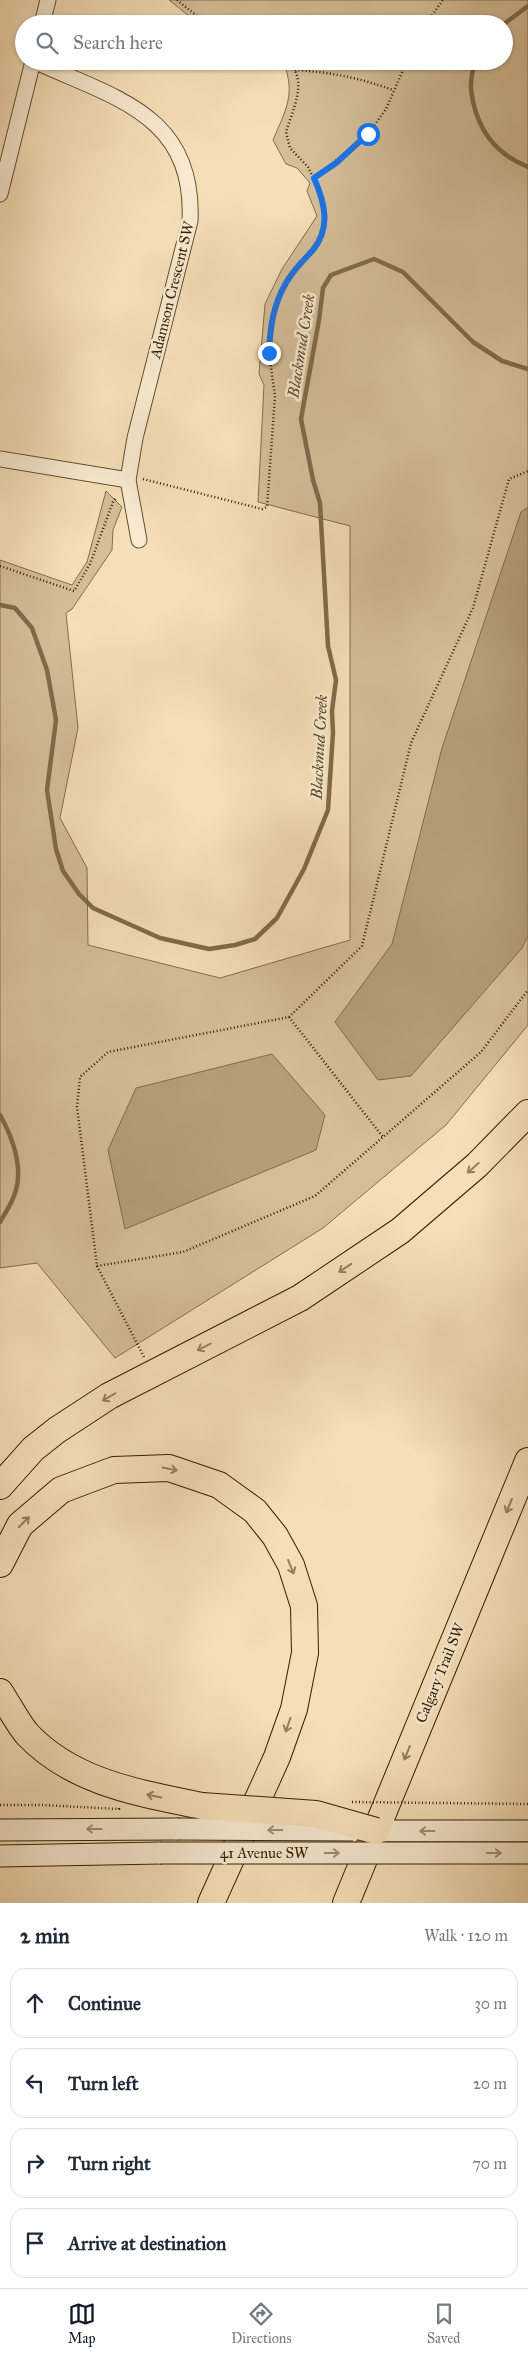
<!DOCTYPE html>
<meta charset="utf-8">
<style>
:root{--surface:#fff;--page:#f6f6f7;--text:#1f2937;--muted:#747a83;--line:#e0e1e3;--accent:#111827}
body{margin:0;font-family:"IM FELL Great Primer",serif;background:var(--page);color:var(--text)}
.stop{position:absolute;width:15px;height:15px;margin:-11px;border:4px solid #1a73e8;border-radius:50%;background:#fff}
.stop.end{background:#1a73e8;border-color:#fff;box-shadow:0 1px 5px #0008}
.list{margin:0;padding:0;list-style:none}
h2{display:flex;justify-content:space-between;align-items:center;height:65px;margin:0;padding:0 20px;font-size:21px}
h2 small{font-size:16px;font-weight:400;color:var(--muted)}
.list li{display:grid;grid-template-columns:32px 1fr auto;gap:15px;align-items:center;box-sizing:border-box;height:70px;margin:0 10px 10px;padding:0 10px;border:1px solid var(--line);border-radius:15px}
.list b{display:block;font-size:19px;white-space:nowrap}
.list em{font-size:16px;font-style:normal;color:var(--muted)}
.icon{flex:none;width:28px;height:28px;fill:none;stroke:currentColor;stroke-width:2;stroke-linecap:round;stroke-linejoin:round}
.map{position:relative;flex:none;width:528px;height:1903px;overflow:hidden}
.search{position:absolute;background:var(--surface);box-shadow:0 1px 4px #0004;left:15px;right:15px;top:15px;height:55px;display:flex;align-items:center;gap:12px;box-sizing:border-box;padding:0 18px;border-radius:28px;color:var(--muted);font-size:19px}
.sheet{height:385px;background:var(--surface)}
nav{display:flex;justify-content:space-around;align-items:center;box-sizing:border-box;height:70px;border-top:1px solid var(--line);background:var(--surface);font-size:14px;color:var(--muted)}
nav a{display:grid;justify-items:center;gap:2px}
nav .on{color:var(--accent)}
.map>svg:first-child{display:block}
</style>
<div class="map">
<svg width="528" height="1903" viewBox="0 0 528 1903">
<rect width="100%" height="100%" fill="#f5dfb8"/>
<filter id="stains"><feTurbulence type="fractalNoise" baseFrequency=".004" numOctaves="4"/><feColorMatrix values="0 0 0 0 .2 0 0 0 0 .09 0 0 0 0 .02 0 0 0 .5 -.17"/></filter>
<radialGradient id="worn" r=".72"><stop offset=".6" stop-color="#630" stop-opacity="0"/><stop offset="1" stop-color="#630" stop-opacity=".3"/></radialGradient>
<path fill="#d4be99" stroke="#846e4c" d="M 169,0 L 528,0 L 528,1025 L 446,1125 L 323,1228 L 115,1358 L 37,1263 L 0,1268 L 0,560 L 72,585 L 87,562 L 106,491 L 122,507 L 113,530 L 112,550 L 72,609 L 66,613 L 78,728 L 60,818 L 87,868 L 88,945 L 220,978 L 350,940 L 350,526 L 258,502 L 264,385 L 259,374 L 265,304 L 282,269 L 317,216 L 307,191 L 310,183 L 297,168 L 286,164 L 273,140 C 285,111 296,95 284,64 L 277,61 L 504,61 L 504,24 L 199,24 Z"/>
<g fill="#b39e79" stroke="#806b49">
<path d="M 528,507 L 528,936 L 522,948 L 411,1076 L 378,1080 L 335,1022 L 392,944 L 442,748 L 521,512 Z"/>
<path d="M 272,1054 L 325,1115 L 316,1150 L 125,1229 L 108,1150 L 136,1088 Z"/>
</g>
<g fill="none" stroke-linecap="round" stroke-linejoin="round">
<g stroke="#806b49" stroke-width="4.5">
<path d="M 504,24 L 528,6"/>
<path d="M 475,61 C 473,70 470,80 471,89 C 475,125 493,153 528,167"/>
<path d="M 0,605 L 15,608 L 32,628 L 47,670 L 56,720 L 47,790 L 56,849 L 63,871 L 79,894 L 93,908 L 160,938 L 209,949 L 235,945 L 255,939 L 277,918 L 304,869 L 328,810 L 333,733 L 332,711 L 336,680 L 328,646 L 320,503 L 313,480 L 301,419 L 319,320 L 323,288 L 331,275 L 374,259 L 403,272 L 473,342 L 502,361 L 528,369"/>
<path d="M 0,1115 C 12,1136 23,1166 16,1190 C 13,1202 6,1212 0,1222"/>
</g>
<defs>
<g id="street">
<path d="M 42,24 L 48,0"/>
<path d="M 0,194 L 33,61"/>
<path d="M 0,459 L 128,480 L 135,438 L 190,221 C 195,114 114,98 34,61"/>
<path d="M 128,480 L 139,540"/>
</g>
<g id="secondary">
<path d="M 0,1830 L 177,1829"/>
<path d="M 376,1831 L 528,1831"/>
<path d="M 0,1856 L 160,1853"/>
</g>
<g id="highway">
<path d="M 0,1486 L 33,1449 L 57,1430 L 109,1396 L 300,1298 L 400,1231 L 477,1165 L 528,1113"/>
<path d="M 0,1564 L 20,1525 L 61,1490 L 114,1470 L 169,1468 L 219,1485 L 255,1511 L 275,1536 L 291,1565 L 304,1606 L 305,1653 L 294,1709 L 277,1757 L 211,1903"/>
<path d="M 0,1692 C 9,1706 17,1722 27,1734 C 73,1783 140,1793 202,1806"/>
<path d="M 346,1903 L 528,1461"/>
</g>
</defs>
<use href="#street" stroke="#644f2e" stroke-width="17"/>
<use href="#secondary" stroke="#331f00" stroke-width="23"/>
<use href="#highway" stroke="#331f00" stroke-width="28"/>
<g stroke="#331f00" stroke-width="2.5" stroke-dasharray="1 2.5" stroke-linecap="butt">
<path d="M 177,0 L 207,24"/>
<path d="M 426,24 L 443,0"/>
<path d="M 295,70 C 330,72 360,78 393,90"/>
<path d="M 314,178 L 366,137 L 386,109 L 407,61"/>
<path d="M 143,479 L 262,509 L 267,507 L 275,396 L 269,353 L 270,326 L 275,308 L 287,281 L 318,243 L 325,223 L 319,190 L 308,167 L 290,148 L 286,132 C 293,108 308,83 289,61"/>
<path d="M 0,566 L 74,591 L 90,564 L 113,502 L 116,498"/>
<path d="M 289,1017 L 383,1137"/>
<path d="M 97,1266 L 183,1252 L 315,1196 L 481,1052 L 528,990"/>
<path d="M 144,1357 L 97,1266 L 77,1107 L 80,1077 L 108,1052 L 289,1017 L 362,946 L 411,743 L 473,608 L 509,479 L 528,471"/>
<path d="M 0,1805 L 42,1805 L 119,1809 L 119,1808"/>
</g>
<use href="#street" stroke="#f8ead1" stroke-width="15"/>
<use href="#secondary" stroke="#f8ead1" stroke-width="21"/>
<use href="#highway" stroke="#f5dfb8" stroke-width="26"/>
<defs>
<g id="secondary-bridge">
<path d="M 177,1829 L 353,1830"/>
<path d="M 160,1853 L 528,1853"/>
</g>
<path id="highway-bridge" d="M 202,1806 L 316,1814 L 376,1831"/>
</defs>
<use href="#secondary-bridge" stroke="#331f00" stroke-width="23" stroke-linecap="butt"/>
<use href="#highway-bridge" stroke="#331f00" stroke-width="28" stroke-linecap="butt"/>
<path stroke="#331f00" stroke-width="2.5" stroke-dasharray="1 2.5" stroke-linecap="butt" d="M 352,1802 L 528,1804"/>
<use href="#secondary-bridge" stroke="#f8ead1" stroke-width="21"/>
<use href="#highway-bridge" stroke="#f5dfb8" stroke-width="26"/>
</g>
<defs><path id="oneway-shaft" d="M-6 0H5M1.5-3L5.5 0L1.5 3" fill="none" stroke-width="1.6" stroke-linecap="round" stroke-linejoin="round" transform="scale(1.25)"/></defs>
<g stroke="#947f5c">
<use href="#oneway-shaft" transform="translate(473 1168) rotate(138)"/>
<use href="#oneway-shaft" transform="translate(345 1268) rotate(146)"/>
<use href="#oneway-shaft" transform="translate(204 1347) rotate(153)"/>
<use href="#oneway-shaft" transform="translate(109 1397) rotate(150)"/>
<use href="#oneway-shaft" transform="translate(170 1469) rotate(11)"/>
<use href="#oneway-shaft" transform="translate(509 1506) rotate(112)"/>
<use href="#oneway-shaft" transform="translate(24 1522) rotate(-45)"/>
<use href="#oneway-shaft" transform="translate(291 1567) rotate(68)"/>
<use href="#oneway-shaft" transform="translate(288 1725) rotate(109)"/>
<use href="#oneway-shaft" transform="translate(407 1753) rotate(112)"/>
<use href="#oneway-shaft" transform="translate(154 1796) rotate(-168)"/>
</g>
<g stroke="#9f8f73">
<use href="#oneway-shaft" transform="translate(94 1829) rotate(180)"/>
<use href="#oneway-shaft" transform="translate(275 1830) rotate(-180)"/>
<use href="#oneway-shaft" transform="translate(427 1831) rotate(-180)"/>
<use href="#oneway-shaft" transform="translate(332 1853)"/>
<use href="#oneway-shaft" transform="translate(494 1853)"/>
</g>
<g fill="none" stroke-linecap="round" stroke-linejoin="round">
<path stroke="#1a73e8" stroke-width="6" d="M 269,353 C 270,328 273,305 286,283 C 293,270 303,261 313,250 C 331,228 325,203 314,178 L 336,163 L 368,134"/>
</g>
<g text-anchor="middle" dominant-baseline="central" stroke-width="5" stroke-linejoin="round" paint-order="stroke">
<g font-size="15" fill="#331f00" stroke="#f8ead1">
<text transform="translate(172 290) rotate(-76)">Adamson Crescent SW</text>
<text transform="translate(440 1673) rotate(-68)">Calgary Trail SW</text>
<text x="264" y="1853">41 Avenue SW</text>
</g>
<g font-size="16" font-style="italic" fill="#604b2a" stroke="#f8ead1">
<text transform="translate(301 346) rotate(-81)">Blackmud Creek</text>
<text transform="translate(319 747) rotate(-87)">Blackmud Creek</text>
</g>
</g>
<rect width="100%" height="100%" filter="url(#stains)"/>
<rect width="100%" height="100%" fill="url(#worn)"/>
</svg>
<div class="stop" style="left:368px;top:134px"></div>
<div class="stop end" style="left:269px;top:353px"></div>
<div class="search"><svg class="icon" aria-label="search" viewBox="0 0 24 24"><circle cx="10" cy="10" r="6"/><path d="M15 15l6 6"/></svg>Search here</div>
</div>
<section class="sheet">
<h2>2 min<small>Walk · 120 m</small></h2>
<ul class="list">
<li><svg class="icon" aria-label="ahead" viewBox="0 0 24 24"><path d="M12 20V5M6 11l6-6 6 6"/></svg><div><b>Continue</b></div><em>30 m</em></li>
<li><svg class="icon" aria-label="left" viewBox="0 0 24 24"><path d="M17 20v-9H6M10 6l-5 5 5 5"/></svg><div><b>Turn left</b></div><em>20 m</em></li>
<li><svg class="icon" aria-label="right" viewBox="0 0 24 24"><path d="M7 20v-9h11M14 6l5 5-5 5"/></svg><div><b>Turn right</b></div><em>70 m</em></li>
<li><svg class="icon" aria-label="arrive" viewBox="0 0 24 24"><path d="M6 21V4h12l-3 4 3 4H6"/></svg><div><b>Arrive at destination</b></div></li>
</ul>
</section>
<nav>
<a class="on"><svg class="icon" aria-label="map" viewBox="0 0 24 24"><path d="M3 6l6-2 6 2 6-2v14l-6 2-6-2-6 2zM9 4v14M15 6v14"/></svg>Map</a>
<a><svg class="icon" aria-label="directions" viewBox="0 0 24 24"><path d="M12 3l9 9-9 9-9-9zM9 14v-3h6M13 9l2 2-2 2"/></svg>Directions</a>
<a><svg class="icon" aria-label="saved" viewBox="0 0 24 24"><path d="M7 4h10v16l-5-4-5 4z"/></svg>Saved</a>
</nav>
